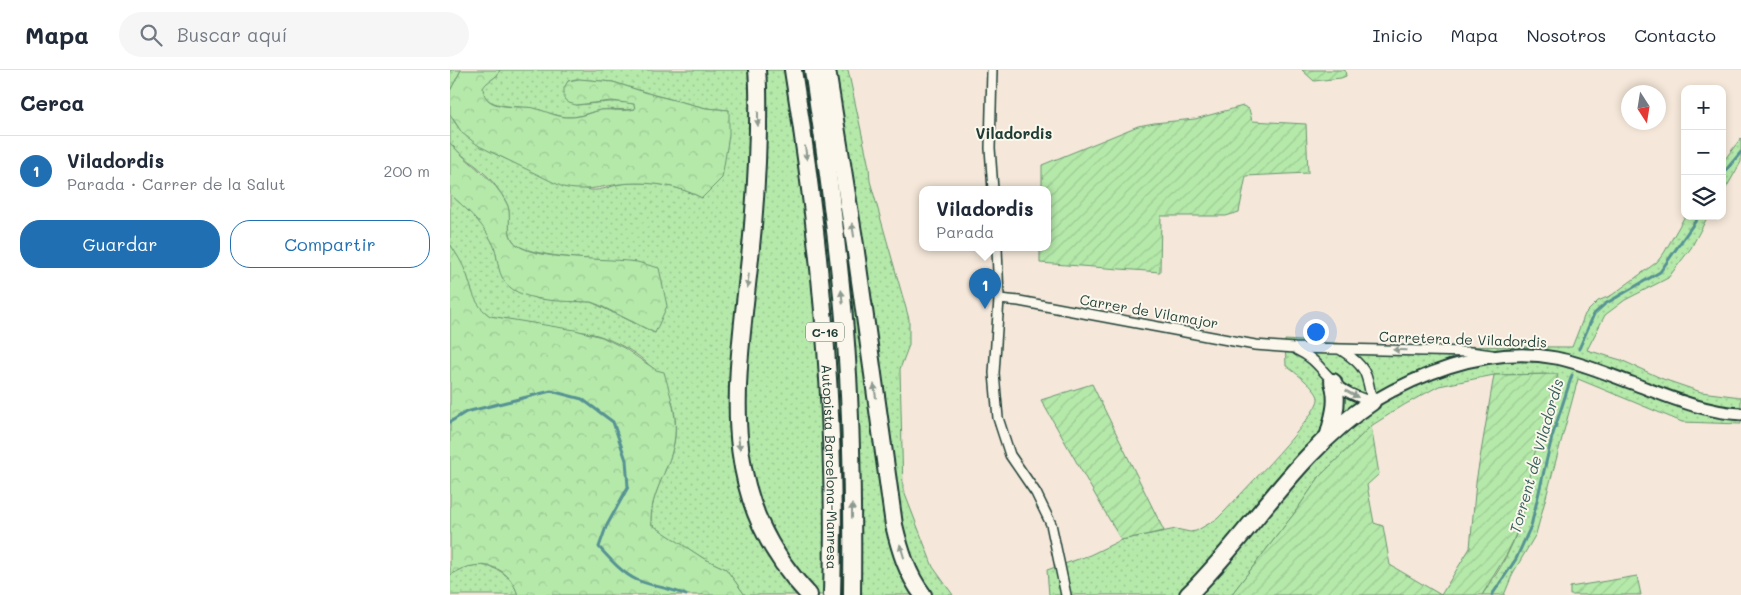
<!DOCTYPE html>
<html lang="es">
<meta charset="utf-8">
<style>
:root{--surface:#fff;--page:#f6f6f7;--text:#1f2937;--muted:#747a83;--line:#e0e1e3;--accent:#1f6fb2}
body{margin:0;font-family:Mali,sans-serif;background:var(--page);color:var(--text)}
.controls{position:absolute;right:15px;top:15px;display:grid;overflow:hidden;border-radius:10px;box-shadow:0 2px 8px #0003}
.controls button{width:45px;height:45px;display:grid;place-items:center;padding:0;border:0;border-bottom:1px solid var(--line);background:var(--surface);color:var(--text);font:25px sans-serif}
.compass{position:absolute;left:1171px;top:15px;width:45px;height:45px;border-radius:50%;background:var(--surface);box-shadow:0 2px 8px #0003;rotate:168deg}
.you{position:absolute;left:865px;top:261px;width:18px;height:18px;margin:-12px;border:4px solid #fff;border-radius:50%;background:#1a73e8;box-shadow:0 0 0 8px #1a73e833}
.badge{display:grid;place-items:center;width:32px;height:32px;border-radius:50%;background:var(--accent);color:#fff;font-size:16px;font-weight:700}
.pin{position:absolute;translate:-50% -41px;filter:drop-shadow(0 1px 2px #0008)}
.pin::after{content:'';position:absolute;top:26px;width:18px;height:15px;background:inherit;clip-path:polygon(0 0,100% 0,50% 100%)}
.popup{position:absolute;left:469px;top:116px;width:132px;height:65px;box-sizing:border-box;display:grid;place-content:center;border-radius:10px;background:var(--surface);filter:drop-shadow(0 1px 4px #0005);font-size:16px;white-space:nowrap;color:var(--muted)}
.popup b{font-size:19px;color:var(--text)}
.popup::after{content:'';position:absolute;left:50%;top:100%;margin-left:-10px;border:10px solid transparent;border-top-color:var(--surface)}
.list{margin:0;padding:0;list-style:none}
h2{display:flex;justify-content:space-between;align-items:center;height:65px;margin:0;padding:0 20px;font-size:21px}
h2 small{font-size:16px;font-weight:400;color:var(--muted)}
.list li{display:grid;grid-template-columns:32px 1fr auto;gap:15px;align-items:center;box-sizing:border-box;height:70px;padding:0 20px;border-top:1px solid var(--line)}
.list b{display:block;font-size:19px;white-space:nowrap}
.list p{margin:0;font-size:16px;white-space:nowrap;color:var(--muted)}
.list em{font-size:16px;font-style:normal;color:var(--muted)}
.actions{display:flex;gap:10px;padding:15px 20px}
.actions a{flex:1;padding:11px 0;border:1px solid var(--accent);border-radius:20px;text-align:center;font-size:18px;color:var(--accent)}
.actions .main{background:var(--accent);color:#fff}
.icon{flex:none;width:28px;height:28px;fill:none;stroke:currentColor;stroke-width:2;stroke-linecap:round;stroke-linejoin:round}
.map{position:relative;flex:none;width:1291px;height:525px;overflow:hidden}
header{display:flex;align-items:center;gap:30px;box-sizing:border-box;height:70px;padding:0 25px;background:var(--surface);border-bottom:1px solid var(--line)}
header strong{font-size:24px}
nav{display:flex;gap:28px;margin-inline-start:auto;font-size:18px}
.search{width:350px;height:45px;background:var(--page);display:flex;align-items:center;gap:12px;box-sizing:border-box;padding:0 18px;border-radius:28px;color:var(--muted);font-size:19px}
main{display:flex}
aside{flex:1;background:var(--surface)}
.map>svg:first-child{display:block}
</style>
<header>
<strong>Mapa</strong>
<div class="search"><svg class="icon" aria-label="search" viewBox="0 0 24 24"><circle cx="10" cy="10" r="6"/><path d="M15 15l6 6"/></svg>Buscar aquí</div>
<nav><a>Inicio</a><a>Mapa</a><a>Nosotros</a><a>Contacto</a></nav>
</header>
<main>
<aside>
<h2>Cerca<small></small></h2>
<ul class="list">
<li><span class="badge">1</span><div><b>Viladordis</b><p>Parada · Carrer de la Salut</p></div><em>200 m</em></li>
</ul>
<div class="actions"><a class="main">Guardar</a><a>Compartir</a></div>
</aside>
<div class="map">
<svg width="1291" height="525" viewBox="0 0 1291 525">
<defs>
<pattern id="grass-dots" width="8" height="8" patternUnits="userSpaceOnUse" patternTransform="scale(1.25)"><rect width="8" height="8" fill="#b5e9aa"/><path d="M2 2h.1M6 6h.1" fill="none" stroke="#9bc993" stroke-width="1.8" stroke-linecap="round"/></pattern>
<pattern id="forest-crowns" width="20" height="18" patternUnits="userSpaceOnUse" patternTransform="scale(1.25)"><rect width="20" height="18" fill="#b5e9aa"/><path d="M2 6a3 3 0 1 1 6 0M12 15a3 3 0 1 1 6 0" fill="none" stroke="#9bc993"/></pattern>
<pattern id="garden-furrows" width="10" height="10" patternUnits="userSpaceOnUse" patternTransform="scale(1.25)"><rect width="10" height="10" fill="#b5e9aa"/><path d="M-1 1l2-2M0 10L10 0M9 11l2-2" fill="none" stroke="#9bc993"/></pattern>
</defs>
<rect width="100%" height="100%" fill="#f5e8da"/>
<filter id="ink" filterUnits="userSpaceOnUse"><feTurbulence type="fractalNoise" baseFrequency=".02" numOctaves="2"/><feDisplacementMap in="SourceGraphic" scale="10" xChannelSelector="R" yChannelSelector="G"/><feConvolveMatrix kernelMatrix="1 2 1 2 8 2 1 2 1" color-interpolation-filters="sRGB"/></filter>
<g filter="url(#ink)">
<g fill="url(#grass-dots)" stroke="#6a936f">
<path d="M 0,0 L 11,0 L 0,21 Z"/>
<path d="M 50,0 L 398,0 L 419,97 L 420,111 L 459,249 L 459,275 L 450,299 L 453,419 L 483,497 L 503,525 L 295,525 L 276,499 L 253,488 L 201,455 C 199,422 221,399 225,367 C 230,315 198,285 153,267 C 140,262 126,261 112,259 C 88,256 64,250 40,246 L 30,238 L 24,228 L 16,203 L 0,174 L 0,124 L 31,152 L 44,175 L 50,201 L 67,221 L 88,229 L 141,232 L 205,263 L 186,192 C 163,191 82,188 66,174 C 54,163 63,146 57,134 C 52,123 41,109 32,101 C 21,91 9,84 0,73 L 0,44 C 15,79 78,98 112,110 C 121,113 132,119 141,120 C 151,121 161,116 171,114 C 199,111 227,115 252,128 L 279,40 L 256,38 L 204,25 L 163,12 L 126,9 L 118,11 L 126,35 C 146,34 164,29 184,34 L 185,39 C 174,41 162,38 150,40 C 140,42 130,47 120,47 C 108,47 97,42 86,39 C 72,35 28,41 33,15 L 48,5 Z"/>
<path d="M 1291,68 L 1291,92 L 1272,125 L 1272,93 Z"/>
<path d="M 1235,146 L 1258,146 L 1241,178 L 1218,208 L 1175,230 L 1155,245 L 1137,280 L 1171,290 L 1213,309 L 1251,322 L 1291,327 L 1291,354 L 1232,352 L 1128,309 L 1086,464 L 1063,503 L 1054,525 L 1032,525 C 1049,502 1065,474 1072,446 C 1077,428 1077,408 1082,389 C 1090,361 1103,334 1107,304 L 1044,305 L 989,316 L 954,335 L 921,356 L 870,406 L 843,445 L 781,525 L 599,525 L 597,500 L 640,485 L 671,470 L 726,459 L 740,462 L 746,461 L 767,449 L 776,440 C 791,423 870,344 868,328 C 867,319 845,302 836,296 L 835,270 L 932,276 L 1122,277 L 1135,244 L 1148,231 L 1162,225 L 1207,192 L 1214,183 Z"/>
<path d="M 29,495 C 49,497 62,506 68,525 L 0,525 L 0,505 L 16,497 Z"/>
</g>
<g fill="url(#forest-crowns)" stroke="#6a936f">
<path d="M 11,0 L 50,0 C 47,9 37,10 33,18 C 34,42 68,35 84,38 C 96,41 108,48 121,47 C 131,47 141,42 151,40 C 162,39 174,42 185,39 L 184,34 L 162,31 L 126,35 L 119,33 L 114,29 L 114,18 L 118,11 L 129,9 L 163,12 L 204,25 L 256,38 L 279,40 L 279,65 L 272,108 L 252,128 C 227,115 198,111 170,114 C 150,117 133,122 113,117 L 29,76 L 12,63 L 0,44 L 0,21 Z"/>
<path d="M 0,73 C 18,94 45,108 57,134 C 63,146 54,164 66,174 C 85,191 160,188 187,192 C 194,194 202,196 209,198 L 217,236 L 205,263 L 149,235 L 141,232 C 117,231 64,234 52,207 C 46,195 48,181 41,170 C 31,151 15,138 0,124 Z"/>
<path d="M 0,174 C 6,183 13,194 17,205 C 23,223 24,234 40,246 L 125,260 L 152,267 L 174,278 L 206,300 L 214,302 C 224,337 232,360 217,396 C 209,416 200,432 201,454 L 253,488 L 276,499 L 295,525 L 68,525 C 60,500 40,490 14,498 C 9,499 5,503 0,505 Z"/>
</g>
<g fill="url(#garden-furrows)" stroke="#6a936f">
<path d="M 852,0 L 895,0 L 896,6 L 891,8 L 864,11 Z"/>
<path d="M 793,36 L 799,39 L 802,51 L 856,54 L 858,103 L 796,106 L 789,142 L 776,146 L 711,146 L 710,202 L 590,193 L 590,178 L 598,178 L 598,120 L 592,120 L 592,95 L 688,56 L 704,53 L 745,49 Z"/>
<path d="M 1108,304 L 1099,338 L 1081,395 L 1073,446 L 1068,459 L 1058,482 L 1032,525 L 781,525 L 843,445 L 870,406 L 921,356 L 929,404 L 917,415 L 924,453 L 933,456 L 940,495 L 991,525 L 1020,478 L 1026,412 L 1044,305 Z"/>
<path d="M 642,314 L 714,461 L 671,470 L 591,330 Z"/>
<path d="M 1187,506 L 1191,525 L 1120,525 L 1120,517 Z"/>
</g>
<g fill="none" stroke-linecap="round" stroke-linejoin="round">
<g stroke="#569293" stroke-width="3">
<path d="M 1272,105 L 1291,82"/>
<path d="M 1129,279 L 1144,244 L 1155,234 L 1210,202 L 1249,146"/>
<path d="M 0,352 L 16,342 L 101,321 L 132,329 L 163,352 L 176,390 L 178,417 L 156,457 L 149,477 C 160,489 172,503 187,510 C 203,517 221,518 236,525"/>
<path d="M 1042,525 L 1066,489 L 1081,456 L 1102,367 L 1122,305"/>
</g>
<defs>
<g id="minor">
<path d="M 542,0 L 540,78 L 543,120"/>
<path d="M 547,178 L 549,229 L 544,303 L 548,348 L 560,385 L 586,423 L 601,454 L 616,525"/>
<path d="M 549,229 L 569,231 L 805,275 L 845,278 L 1020,282 L 1042,285"/>
<path d="M 847,280 C 866,289 869,298 883,311 C 893,322 908,327 922,332 C 917,303 916,296 891,280"/>
</g>
<path id="tertiary" d="M 922,332 C 977,300 1042,276 1106,288 C 1132,293 1157,304 1182,313 C 1217,326 1253,342 1291,344"/>
<g id="motorway">
<path d="M 307,0 C 309,20 308,40 308,60 C 307,112 303,164 297,215 C 284,331 271,432 359,525"/>
<path id="s1" d="M 343,0 C 371,174 387,349 382,525"/>
<path d="M 363,0 C 375,79 386,158 393,237 C 402,333 403,429 402,525"/>
<path d="M 377,0 L 405,175 L 444,455 C 450,480 457,504 473,525"/>
<path d="M 879,364 C 884,345 889,331 883,312"/>
<path d="M 738,525 C 802,462 846,382 922,332"/>
</g>
</defs>
<use href="#minor" stroke="#1f3d34" stroke-width="12"/>
<use href="#tertiary" stroke="#1f3d34" stroke-width="15"/>
<use href="#motorway" stroke="#1f3d34" stroke-width="20"/>
<use href="#minor" stroke="#fbf7ec" stroke-width="9"/>
<use href="#tertiary" stroke="#fbf7ec" stroke-width="11"/>
<use href="#motorway" stroke="#fbf7ec" stroke-width="16"/>
</g>
<defs><path id="oneway-solid" d="M-6-.8H1V-3.2L6.5 0L1 3.2V.8H-6Z" transform="scale(1.25)"/></defs>
<g fill="#8d9a90">
<use href="#oneway-solid" transform="translate(308 49) rotate(90)"/>
<use href="#oneway-solid" transform="translate(356 83) rotate(82)"/>
<use href="#oneway-solid" transform="translate(403 160) rotate(-99)"/>
<use href="#oneway-solid" transform="translate(298 211) rotate(96)"/>
<use href="#oneway-solid" transform="translate(392 227) rotate(-96)"/>
<use href="#oneway-solid" transform="translate(950 280) rotate(-179)"/>
<use href="#oneway-solid" transform="translate(425 321) rotate(-98)"/>
<use href="#oneway-solid" transform="translate(902 324) rotate(29)"/>
<use href="#oneway-solid" transform="translate(289 373) rotate(83)"/>
<use href="#oneway-solid" transform="translate(402 441) rotate(-90)"/>
<use href="#oneway-solid" transform="translate(452 481) rotate(-107)"/>
</g>
</g>
<g text-anchor="middle" dominant-baseline="central" stroke-width="4" stroke-linejoin="round" paint-order="stroke">
<rect fill="#fbf7ec" stroke="#61756b" stroke-width="1" x="356" y="252.5" width="38" height="19" rx="4"/>
<g font-size="12" font-weight="bold" fill="#1f3d34">
<text x="375" y="262">C-16</text>
</g>
<g font-size="14" fill="#1f3d34" stroke="#fbf7ec">
<text transform="translate(699 241) rotate(10)">Carrer de Vilamajor</text>
<text transform="translate(1013 269) rotate(2)">Carretera de Viladordis</text>
<text stroke="none"><textPath href="#s1" startOffset="399">Autopista Barcelona-Manresa</textPath></text>
</g>
<g font-size="15" font-weight="bold" fill="#1f3d34" stroke="#fbf7ec">
<text x="564" y="63">Viladordis</text>
</g>
<g font-size="15" font-style="italic" fill="#36605c" stroke="#fbf7ec">
<text transform="translate(1086 386) rotate(-74)">Torrent de Viladordis</text>
</g>
</g>
</svg>
<div class="controls">
<button>+</button>
<button>−</button>
<button><svg class="icon" aria-label="layers" viewBox="0 0 24 24"><path d="M12 4l9 5-9 5-9-5zM3 14l9 5 9-5"/></svg></button>
</div>
<svg class="compass" viewBox="-18 -18 36 36"><path d="M0-13l5 13h-10z" fill="#e53935"/><path d="M0 13l5-13h-10z" fill="#747a83"/></svg>
<div class="you"></div>
<div class="pin badge" style="left:535px;top:239px">1</div>
<div class="popup"><b>Viladordis</b>Parada</div>
</div>
</main>
